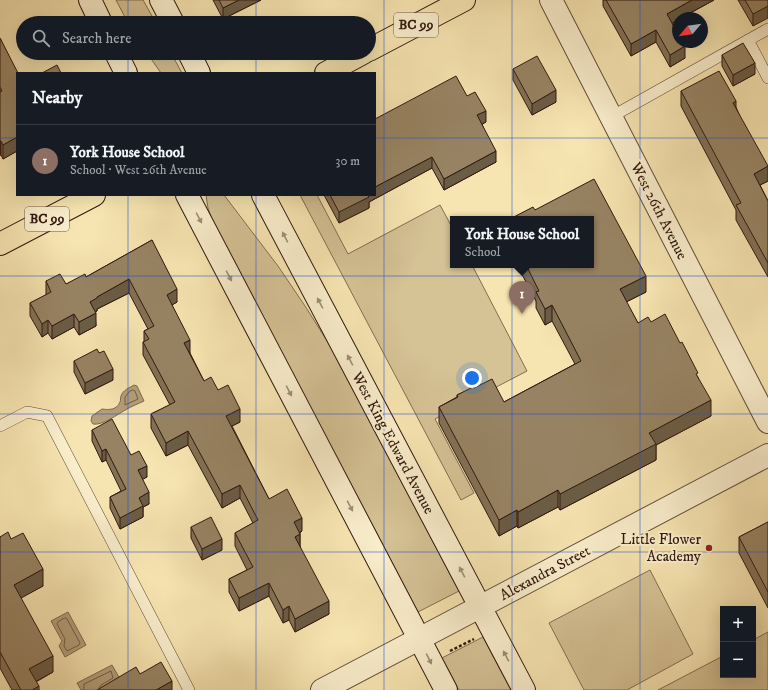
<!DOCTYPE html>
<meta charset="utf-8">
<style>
:root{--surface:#171b24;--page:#242831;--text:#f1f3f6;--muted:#9ea1a6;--line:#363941;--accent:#c59692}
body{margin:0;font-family:"IM FELL DW Pica",serif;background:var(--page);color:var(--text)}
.controls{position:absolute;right:12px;bottom:12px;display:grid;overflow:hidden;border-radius:0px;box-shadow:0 4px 16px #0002}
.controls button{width:36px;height:36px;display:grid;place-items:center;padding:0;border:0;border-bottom:1px solid var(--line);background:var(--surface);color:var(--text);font:20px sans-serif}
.compass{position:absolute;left:672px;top:12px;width:36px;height:36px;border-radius:50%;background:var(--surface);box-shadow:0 4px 16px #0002;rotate:241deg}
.you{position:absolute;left:472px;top:378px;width:14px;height:14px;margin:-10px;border:3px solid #fff;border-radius:50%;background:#1a73e8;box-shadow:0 0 0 6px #1a73e833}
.badge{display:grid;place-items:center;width:26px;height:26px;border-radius:50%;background:var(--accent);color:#fff;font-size:13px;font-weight:700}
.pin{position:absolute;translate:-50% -33px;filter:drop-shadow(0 1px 2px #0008)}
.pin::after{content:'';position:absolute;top:21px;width:14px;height:12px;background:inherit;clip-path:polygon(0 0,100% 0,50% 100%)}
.popup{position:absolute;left:450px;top:216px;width:144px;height:52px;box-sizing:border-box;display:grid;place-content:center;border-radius:0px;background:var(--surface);filter:drop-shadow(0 1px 3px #0005);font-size:13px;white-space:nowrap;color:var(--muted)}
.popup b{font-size:15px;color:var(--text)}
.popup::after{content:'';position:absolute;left:50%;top:100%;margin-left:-8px;border:8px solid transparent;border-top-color:var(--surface)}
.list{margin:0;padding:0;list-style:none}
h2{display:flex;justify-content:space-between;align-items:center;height:52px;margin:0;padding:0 16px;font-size:17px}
h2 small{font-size:13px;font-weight:400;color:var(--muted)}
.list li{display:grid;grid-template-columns:26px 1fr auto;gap:12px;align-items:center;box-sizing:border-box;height:72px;padding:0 16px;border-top:1px solid var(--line)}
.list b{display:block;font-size:15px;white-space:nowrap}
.list p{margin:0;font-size:13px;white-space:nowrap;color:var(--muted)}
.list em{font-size:13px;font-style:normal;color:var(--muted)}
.icon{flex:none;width:22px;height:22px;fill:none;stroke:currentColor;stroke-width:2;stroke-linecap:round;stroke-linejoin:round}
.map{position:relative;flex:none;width:768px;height:690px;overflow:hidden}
.search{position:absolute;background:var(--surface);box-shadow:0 4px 16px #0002;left:16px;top:16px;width:360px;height:44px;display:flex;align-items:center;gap:10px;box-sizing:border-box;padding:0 14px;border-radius:22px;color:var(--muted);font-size:15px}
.panel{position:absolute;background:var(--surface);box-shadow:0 4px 16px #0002;left:16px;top:72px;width:360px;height:124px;border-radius:0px}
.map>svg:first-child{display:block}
</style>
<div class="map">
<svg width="768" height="690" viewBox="0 0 768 690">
<rect width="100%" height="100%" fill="#f7e5b1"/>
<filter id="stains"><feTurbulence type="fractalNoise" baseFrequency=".005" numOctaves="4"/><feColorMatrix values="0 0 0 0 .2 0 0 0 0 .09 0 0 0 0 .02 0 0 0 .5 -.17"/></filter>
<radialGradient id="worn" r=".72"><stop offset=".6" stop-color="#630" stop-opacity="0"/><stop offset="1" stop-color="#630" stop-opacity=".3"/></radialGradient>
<g fill="#d5c295" stroke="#826d52">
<path d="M 116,0 L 143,0 L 156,23 L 128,23 Z"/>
<path d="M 147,53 L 171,53 L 182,73 L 161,73 Z"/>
<path d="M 206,195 L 224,195 L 278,266 L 305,306 L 329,344 L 459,591 L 418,612 L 213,222 L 208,208 Z"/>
<path d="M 300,195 L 317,195 L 348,254 L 440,205 L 453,229 L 453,265 L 472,265 L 527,371 L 435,419 L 474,493 L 461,500 Z"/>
<path d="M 650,570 L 693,654 L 627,690 L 584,690 L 549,623 Z"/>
<path d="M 768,632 L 768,690 L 658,690 L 723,656 L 723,675 L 753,675 L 753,640 Z"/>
<path d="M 483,637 L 511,690 L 459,690 L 442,658 Z"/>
</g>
<g fill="#b39f7a" stroke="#7f694f">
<path d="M 134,385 L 137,386 L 144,401 C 138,404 132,406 127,409 C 118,414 102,426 93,424 L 91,421 L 92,416 L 102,409 C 109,410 117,410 120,402 C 121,400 120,398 121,396 C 123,390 129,388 134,385 Z"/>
<path d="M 68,612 L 86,645 L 65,657 L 59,646 L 62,641 L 51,621 Z"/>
<path d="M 112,665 L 120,679 L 100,690 L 81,690 L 77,683 Z"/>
</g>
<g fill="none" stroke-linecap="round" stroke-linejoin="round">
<g stroke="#725c44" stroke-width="1">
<path d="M 133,390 L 135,391 L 138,399 L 125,405 L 125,397 L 129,392 Z"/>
<path d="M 65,618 L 67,619 L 80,643 L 79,645 L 67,651 L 64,646 L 65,639 L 57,624 L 58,622 Z"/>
<path d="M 84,690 L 84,684 L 111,671 L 113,678 L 101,685 L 99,688"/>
</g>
<defs>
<g id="service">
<path d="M 748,40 L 768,78"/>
<path d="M 611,117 L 768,29"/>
<path d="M 0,426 L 27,412 L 47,416 L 189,690"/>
</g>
<g id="minor">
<path d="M 551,0 L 768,422"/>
<path d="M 322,690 L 768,455"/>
</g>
<g id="secondary">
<path d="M 90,0 L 101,23"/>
<path d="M 161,0 L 173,23"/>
<path d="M 116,53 L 126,73"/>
<path d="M 189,53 L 199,73"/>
<path d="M 187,195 L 446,690"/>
<path d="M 263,195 L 524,690"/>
</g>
<g id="trunk">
<path d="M 369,50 L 464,0"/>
<path d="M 326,73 L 363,53"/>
<path d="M 0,244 L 94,195"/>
</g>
</defs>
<use href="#service" stroke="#624b38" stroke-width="12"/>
<use href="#minor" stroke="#624b38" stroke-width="24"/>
<use href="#secondary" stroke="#30180f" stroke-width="24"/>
<use href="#trunk" stroke="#30180f" stroke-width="24"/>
<path stroke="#30180f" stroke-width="2.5" stroke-dasharray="3 2" stroke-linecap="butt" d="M 450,651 L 474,639"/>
<use href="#service" stroke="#faeecc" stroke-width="11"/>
<use href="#minor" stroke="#faeecc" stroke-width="22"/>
<use href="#secondary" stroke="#faeecc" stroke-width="22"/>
<use href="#trunk" stroke="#f7e5b1" stroke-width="22"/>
</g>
<g fill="#827155" stroke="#30180f">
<path d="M 213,0 L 261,0 L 223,19 Z"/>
<path d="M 603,0 L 714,0 L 672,23 L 685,58 L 670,67 L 656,42 L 631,56 L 603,6 Z"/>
<path d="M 738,0 L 768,0 L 753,26 Z"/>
<path d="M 0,38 L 17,73 L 17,151 L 3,159 L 1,155 L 0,155 Z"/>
<path d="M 722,55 L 755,74 L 733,86 L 722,66 Z"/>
<path d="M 513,69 L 556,102 L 532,115 L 513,80 Z"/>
<path d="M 681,91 L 736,107 L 768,181 L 760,185 L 768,201 L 768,277 L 736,220 L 736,210 L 681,106 Z"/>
<path d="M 467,96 L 486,122 L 482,124 L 496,162 L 444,190 L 432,168 L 369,202 L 369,208 L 339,223 L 324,195 L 375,195 Z"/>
<path d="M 535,210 L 646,292 L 626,302 L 638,323 L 651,322 L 698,377 L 711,416 L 656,445 L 656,460 L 560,510 L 558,507 L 518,528 L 517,526 L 499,536 L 439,423 L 439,407 L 457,397 L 457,395 L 474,388 L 504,402 L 575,364 L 552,321 L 545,325 L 536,308 L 536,301 L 517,265 L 591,265 Z"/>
<path d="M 152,240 L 177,302 L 172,305 L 190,353 L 204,381 L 218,390 L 240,422 L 232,426 L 269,499 L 302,531 L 300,533 L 300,548 L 329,614 L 295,632 L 289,620 L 283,623 L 269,596 L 239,611 L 229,592 L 229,579 L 247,570 L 235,546 L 235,533 L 253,523 L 240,498 L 222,508 L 188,445 L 166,456 L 151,428 L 151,414 L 170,405 L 143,355 L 143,342 L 144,342 L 144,331 L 148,329 L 129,293 L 97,309 L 97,311 L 95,312 L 96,326 L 79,335 L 74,327 L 52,339 L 48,333 L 42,337 L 30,316 L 30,303 L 46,295 L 46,281 L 66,284 L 86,277 Z"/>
<path d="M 74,361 L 113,380 L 85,394 L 74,372 Z"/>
<path d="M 92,430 L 131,455 L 147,477 L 142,479 L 149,504 L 143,507 L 143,517 L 120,529 L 110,508 L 110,497 L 121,491 L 106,460 L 102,462 L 92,441 Z"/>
<path d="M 768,522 L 768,608 L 739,553 L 739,537 Z"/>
<path d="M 191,527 L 222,550 L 202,560 L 191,538 Z"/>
<path d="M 0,537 L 11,539 L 43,586 L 20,598 L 53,672 L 36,682 L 39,690 L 12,690 L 0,668 Z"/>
</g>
<g fill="#6a5c45" stroke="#30180f">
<path d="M 239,0 L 261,0 L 223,19 L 223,8 Z"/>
<path d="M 692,0 L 714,0 L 681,18 L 678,18 L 678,20 L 667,26 L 667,14 Z"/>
<path d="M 768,6 L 768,18 L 753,26 L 753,14 Z"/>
<path d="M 656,30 L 656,42 L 631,56 L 631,44 Z"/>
<path d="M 685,46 L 685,58 L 670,67 L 670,55 Z"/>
<path d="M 755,63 L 755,74 L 733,86 L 733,75 Z"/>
<path d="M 556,90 L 556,102 L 532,115 L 532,104 Z"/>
<path d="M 736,101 L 736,115 L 733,103 Z"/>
<path d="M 486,111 L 486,122 L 477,127 L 477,115 Z"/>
<path d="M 17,137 L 17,151 L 3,159 L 3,145 Z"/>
<rect x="0" y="141" width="1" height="14"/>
<path d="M 496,151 L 496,162 L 444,190 L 444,179 Z"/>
<path d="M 432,157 L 432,168 L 369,202 L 369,208 L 339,223 L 339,212 L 366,195 L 375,195 L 375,187 Z"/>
<path d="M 768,166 L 768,181 L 754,188 L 754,174 Z"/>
<path d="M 646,276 L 646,292 L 620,305 L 620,289 Z"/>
<path d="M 129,279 L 129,293 L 97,309 L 97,311 L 90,315 L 90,302 L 97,297 Z"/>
<path d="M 177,289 L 177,302 L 167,308 L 167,295 Z"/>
<path d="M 552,305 L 552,321 L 545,325 L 545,309 Z"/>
<path d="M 96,313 L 96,326 L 79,335 L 79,322 Z"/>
<path d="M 74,314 L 74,327 L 52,339 L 52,326 Z"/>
<path d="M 48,320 L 48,333 L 42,337 L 42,324 Z"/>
<path d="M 190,340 L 190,353 L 184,356 L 184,343 Z"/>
<path d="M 113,369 L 113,380 L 85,394 L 85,383 Z"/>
<path d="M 711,400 L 711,416 L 656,445 L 656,460 L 560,510 L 560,494 L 649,433 Z"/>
<path d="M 240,409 L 240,422 L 226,429 L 226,416 Z"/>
<path d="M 188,431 L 188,445 L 166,456 L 166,443 Z"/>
<path d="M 106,449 L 106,460 L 102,462 L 102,451 Z"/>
<path d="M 147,466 L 147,477 L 138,482 L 138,470 Z"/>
<path d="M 240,485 L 240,498 L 222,508 L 222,494 Z"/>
<path d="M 558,490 L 558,507 L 518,528 L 518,512 Z"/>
<path d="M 149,492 L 149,504 L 143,507 L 143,517 L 120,529 L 120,518 L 139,498 Z"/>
<path d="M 517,510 L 517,526 L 499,536 L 499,520 Z"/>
<path d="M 302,518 L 302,531 L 294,536 L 294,522 Z"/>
<path d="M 300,534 L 300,548 L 295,537 Z"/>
<path d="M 222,539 L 222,550 L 202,560 L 202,549 Z"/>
<path d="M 43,569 L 43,586 L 14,602 L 14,585 Z"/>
<path d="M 269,583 L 269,596 L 239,611 L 239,598 Z"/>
<path d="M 329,601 L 329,614 L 295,632 L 295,619 Z"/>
<path d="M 289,606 L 289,620 L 283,623 L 283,610 Z"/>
<path d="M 53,656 L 53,672 L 29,685 L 29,669 Z"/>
<path d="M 172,681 L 172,690 L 156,690 Z"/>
<path d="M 39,686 L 39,690 L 32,690 Z"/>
</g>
<g fill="#978363" stroke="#30180f">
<path d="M 219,0 L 239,0 L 223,8 Z"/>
<path d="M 606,0 L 692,0 L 667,14 L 678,34 L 678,42 L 683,42 L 685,46 L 670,55 L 656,30 L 631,44 Z"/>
<path d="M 745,0 L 768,0 L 768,6 L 753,14 Z"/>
<path d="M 0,38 L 18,73 L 17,73 L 17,137 L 3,145 L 1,141 L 0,141 L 0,92 L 2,91 L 0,87 Z"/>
<path d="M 743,43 L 755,63 L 733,75 L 722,55 Z"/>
<path d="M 537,56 L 556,90 L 532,104 L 513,69 Z"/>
<path d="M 57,65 L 61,73 L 42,73 Z"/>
<path d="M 719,71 L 736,101 L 733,103 L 768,166 L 754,174 L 768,201 L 768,263 L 736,205 L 741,203 L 681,91 Z"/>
<path d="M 456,76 L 467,96 L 475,92 L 486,111 L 477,115 L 496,151 L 444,179 L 432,157 L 375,187 L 375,119 Z"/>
<path d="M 594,179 L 646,276 L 620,289 L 638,323 L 648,317 L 651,322 L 665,314 L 680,343 L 682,342 L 698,373 L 696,374 L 711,400 L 649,433 L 656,444 L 560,494 L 558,490 L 518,512 L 517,510 L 499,520 L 439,407 L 458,397 L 457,395 L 473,387 L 474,388 L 492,379 L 504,402 L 581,361 L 552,305 L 545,309 L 536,292 L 539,291 L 526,265 L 591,265 L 591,219 L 510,219 L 533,207 L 535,210 Z"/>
<path d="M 330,195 L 368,195 L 369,197 L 339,212 Z"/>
<path d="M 152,240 L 177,289 L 167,295 L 190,340 L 184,343 L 204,381 L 211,377 L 218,390 L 228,385 L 240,409 L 226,416 L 269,499 L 287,489 L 302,518 L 294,522 L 300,534 L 295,537 L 329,601 L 295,619 L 289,606 L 283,610 L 269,583 L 239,598 L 229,579 L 253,567 L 235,533 L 258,520 L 240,485 L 222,494 L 188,431 L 166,443 L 151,414 L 175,402 L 143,342 L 149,339 L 144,331 L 154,326 L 129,279 L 97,297 L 97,298 L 90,302 L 96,313 L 79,322 L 74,314 L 52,326 L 48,320 L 42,324 L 30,303 L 51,292 L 46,281 L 60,274 L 66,284 L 85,274 L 86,277 Z"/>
<path d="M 97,349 L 99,353 L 104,351 L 113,369 L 85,383 L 74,361 Z"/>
<path d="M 112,419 L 131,455 L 139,451 L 147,466 L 138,470 L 149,492 L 139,498 L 143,506 L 120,518 L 110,497 L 126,489 L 106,449 L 102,451 L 92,430 Z"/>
<path d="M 211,517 L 222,539 L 202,549 L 191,527 Z"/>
<path d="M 768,522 L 768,592 L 739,537 Z"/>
<path d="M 8,532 L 11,539 L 23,533 L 43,569 L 14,585 L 53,656 L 29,669 L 39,686 L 32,690 L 21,690 L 0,652 L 0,537 Z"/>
<path d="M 161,662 L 172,681 L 156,690 L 97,690 L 136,667 L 140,674 Z"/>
</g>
<defs><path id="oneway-solid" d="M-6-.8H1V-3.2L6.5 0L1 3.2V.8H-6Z"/></defs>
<g fill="#9f8e77">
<use href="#oneway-solid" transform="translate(199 218) rotate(62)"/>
<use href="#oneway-solid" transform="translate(285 237) rotate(-117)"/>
<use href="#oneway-solid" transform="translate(229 276) rotate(62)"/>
<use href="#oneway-solid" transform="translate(320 303) rotate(-118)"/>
<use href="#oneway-solid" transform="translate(350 360) rotate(-118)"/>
<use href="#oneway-solid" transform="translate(289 391) rotate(62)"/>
<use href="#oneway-solid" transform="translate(350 506) rotate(62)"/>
<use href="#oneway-solid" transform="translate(462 572) rotate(-118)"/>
<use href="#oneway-solid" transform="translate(506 656) rotate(-118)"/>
<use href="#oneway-solid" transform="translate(429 659) rotate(63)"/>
</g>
<path fill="none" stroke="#1d4ed8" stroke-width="1" stroke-opacity="0.55" d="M 128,0 L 128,23M 256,0 L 256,23M 384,0 L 384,690M 512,0 L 512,690M 640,0 L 640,690M 128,53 L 128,73M 256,53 L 256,73M 0,138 L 17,138M 375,138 L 768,138M 128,195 L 128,690M 256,195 L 256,690M 0,276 L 768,276M 0,414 L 768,414M 0,552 L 768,552"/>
<circle fill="#8f2418" stroke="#faeecc" stroke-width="1.5" cx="709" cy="548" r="4"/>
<g text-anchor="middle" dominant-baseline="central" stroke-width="4" stroke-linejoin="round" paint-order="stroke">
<g fill="#faeecc" stroke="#6d5848" stroke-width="1">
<rect x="394" y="13" width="44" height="24" rx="3"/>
<rect x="25" y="207" width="44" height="24" rx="3"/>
</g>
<g font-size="14" font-weight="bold" fill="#30180f">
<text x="416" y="25">BC 99</text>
<text x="47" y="219">BC 99</text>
</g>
<g font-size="15" fill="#30180f" stroke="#faeecc">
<text transform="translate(659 211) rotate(63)">West 26th Avenue</text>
<text transform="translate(393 443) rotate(62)">West King Edward Avenue</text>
<text transform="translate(545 573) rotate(-28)">Alexandra Street</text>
</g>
<g font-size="15" fill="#30180f" stroke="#faeecc" text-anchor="end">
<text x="701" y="539">Little Flower<tspan x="701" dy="17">Academy</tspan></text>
</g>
</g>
<rect width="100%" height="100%" filter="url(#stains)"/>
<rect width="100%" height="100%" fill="url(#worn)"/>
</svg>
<div class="controls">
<button>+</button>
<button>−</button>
</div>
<svg class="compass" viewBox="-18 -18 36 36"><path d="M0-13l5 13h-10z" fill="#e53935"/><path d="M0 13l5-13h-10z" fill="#9ea1a6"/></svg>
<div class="you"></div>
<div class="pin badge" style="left:522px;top:314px;background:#8d6e63">1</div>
<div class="popup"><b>York House School</b>School</div>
<div class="search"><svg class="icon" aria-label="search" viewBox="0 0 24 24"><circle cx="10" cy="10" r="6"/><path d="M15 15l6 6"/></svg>Search here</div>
<section class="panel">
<h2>Nearby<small></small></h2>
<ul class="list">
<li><span class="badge" style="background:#8d6e63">1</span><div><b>York House School</b><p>School · West 26th Avenue</p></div><em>30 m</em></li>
</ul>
</section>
</div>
